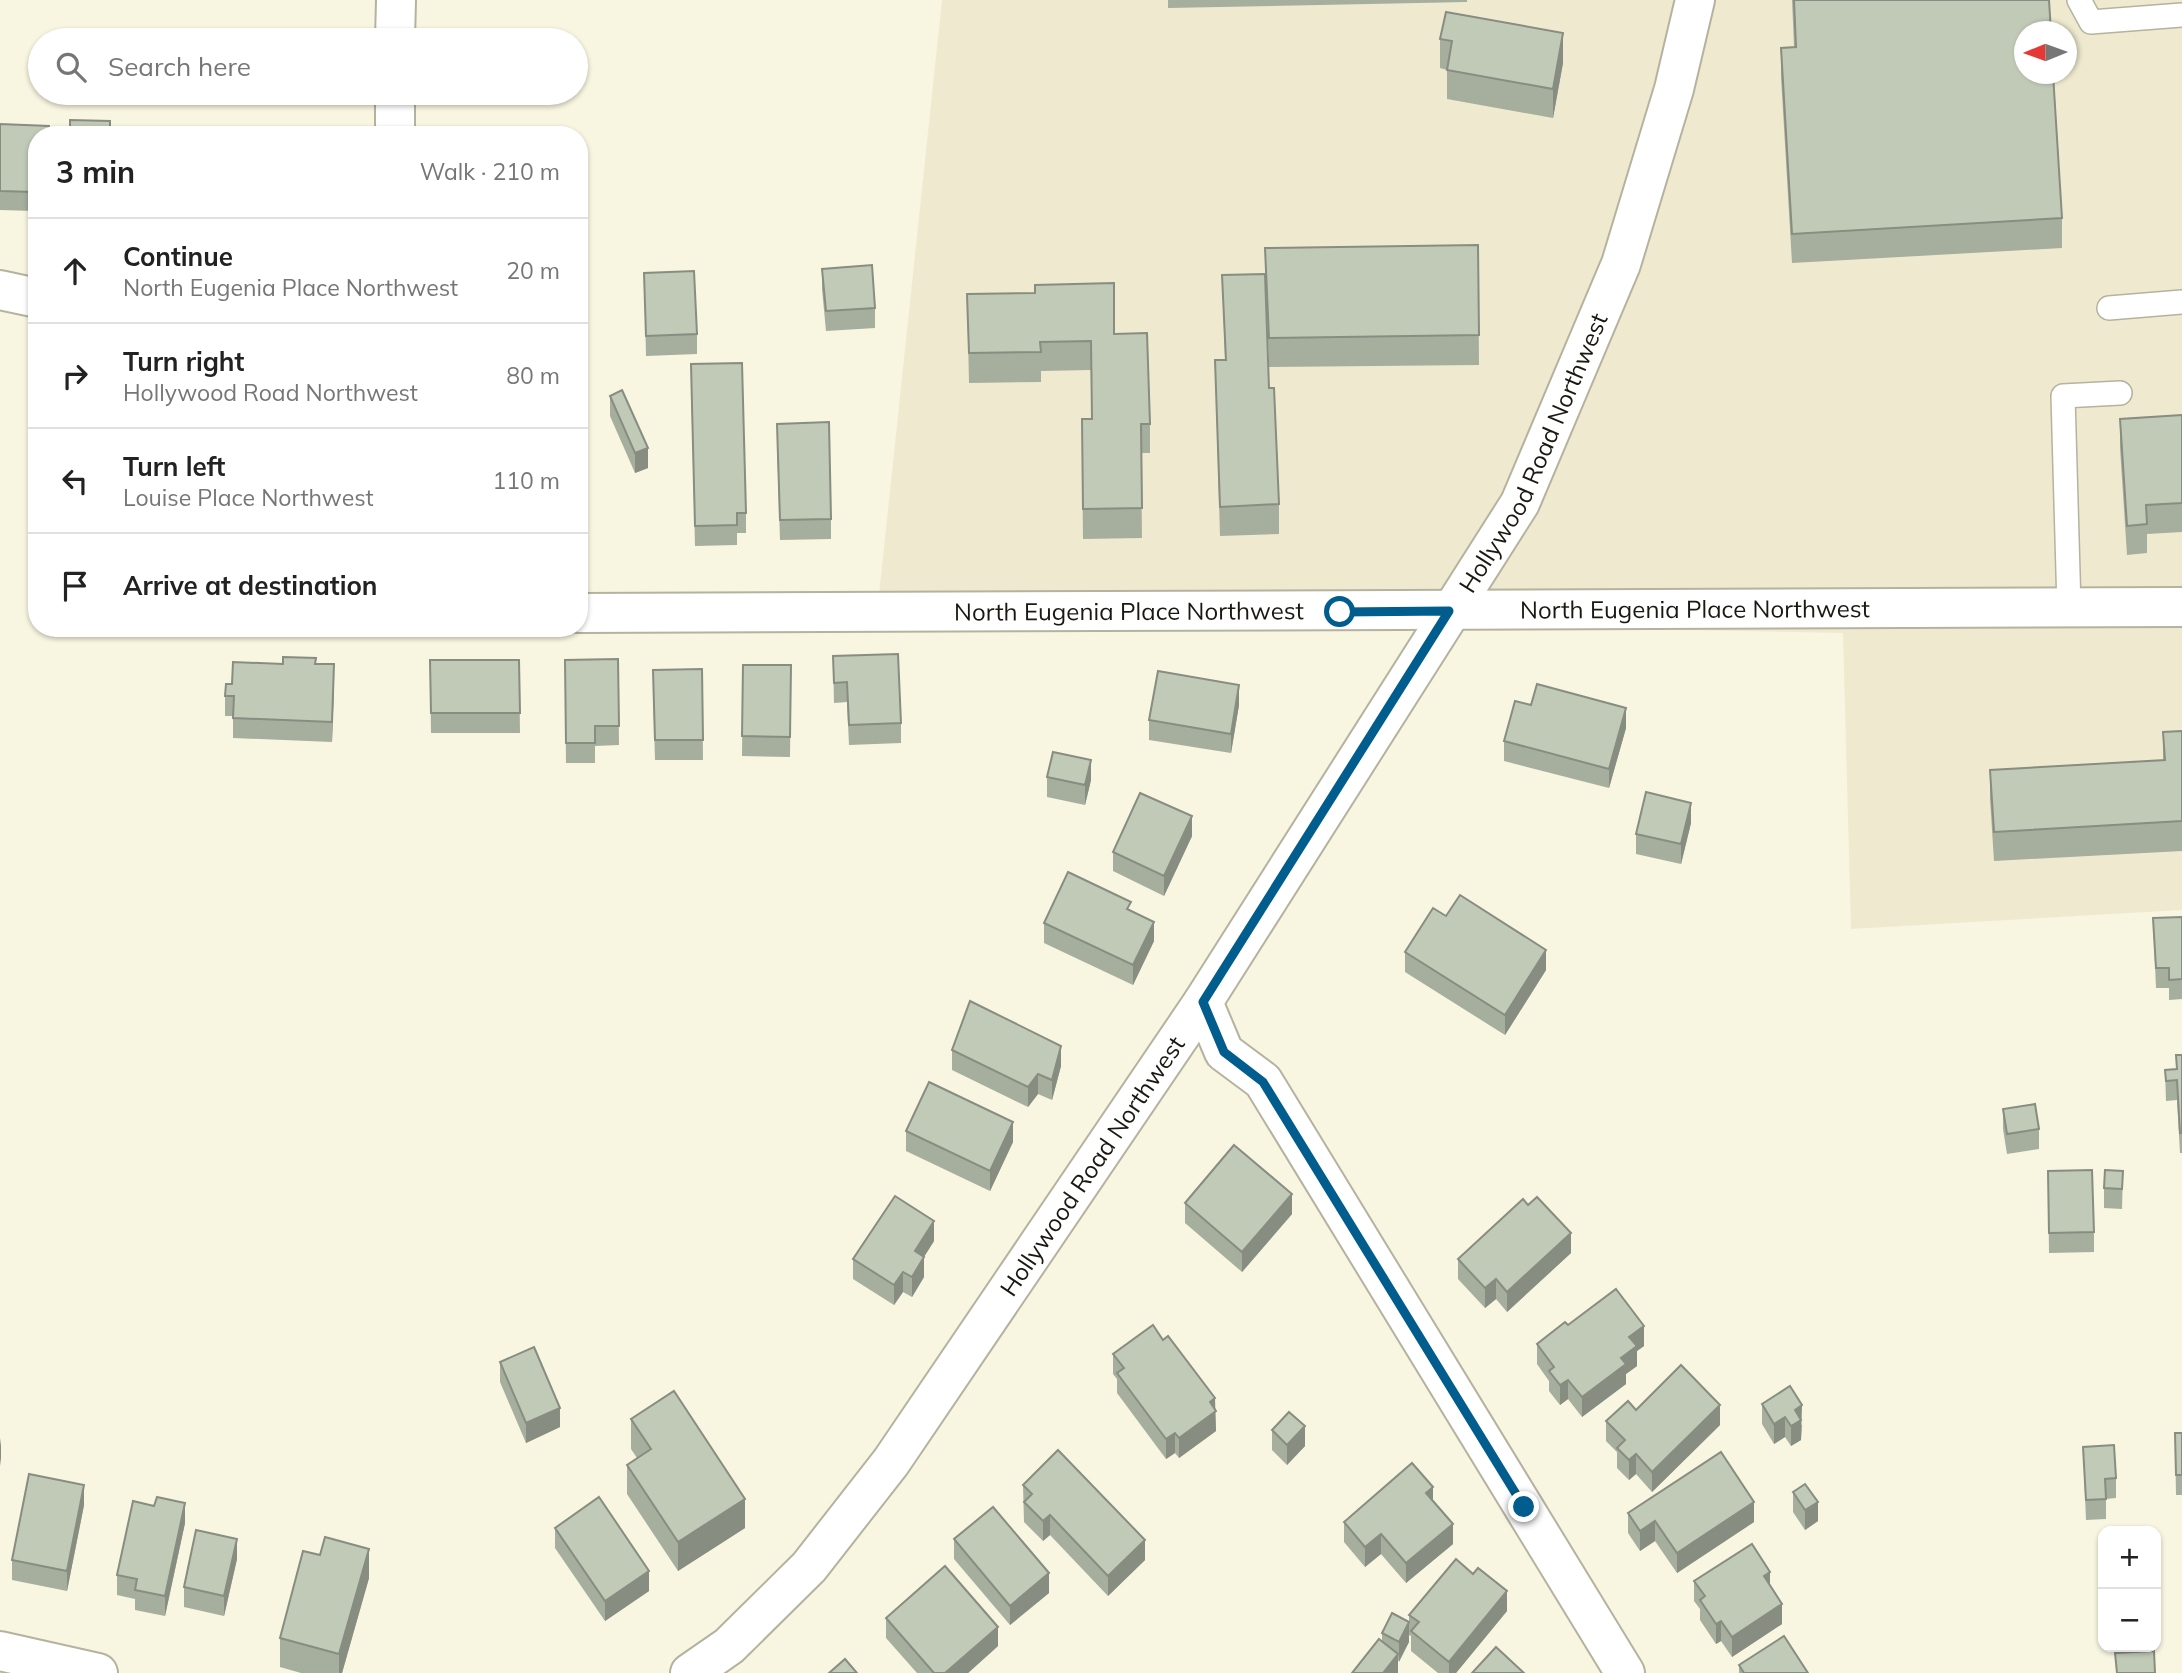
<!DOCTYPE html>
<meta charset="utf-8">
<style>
:root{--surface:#fff;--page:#f2f2f2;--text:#222;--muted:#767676;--line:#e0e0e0}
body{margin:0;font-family:Mulish,sans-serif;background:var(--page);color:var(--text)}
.controls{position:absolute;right:21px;bottom:21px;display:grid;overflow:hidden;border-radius:14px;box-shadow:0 2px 5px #0004}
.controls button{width:63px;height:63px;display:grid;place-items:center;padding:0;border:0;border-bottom:2px solid var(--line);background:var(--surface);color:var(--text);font:35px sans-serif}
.compass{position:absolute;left:2014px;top:21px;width:63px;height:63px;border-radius:50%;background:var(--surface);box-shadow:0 2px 5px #0004;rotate:269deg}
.stop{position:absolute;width:21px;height:21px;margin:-16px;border:5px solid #005d8d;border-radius:50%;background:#fff}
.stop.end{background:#005d8d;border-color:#fff;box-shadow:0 2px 7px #0008}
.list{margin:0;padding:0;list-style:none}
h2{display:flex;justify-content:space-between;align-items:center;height:91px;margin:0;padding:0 28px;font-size:30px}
h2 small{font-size:23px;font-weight:400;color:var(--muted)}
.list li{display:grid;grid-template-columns:46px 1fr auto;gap:21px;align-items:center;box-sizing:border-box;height:105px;padding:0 28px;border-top:2px solid var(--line)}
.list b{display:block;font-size:26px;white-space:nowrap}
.list p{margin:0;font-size:23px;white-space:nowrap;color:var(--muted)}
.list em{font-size:23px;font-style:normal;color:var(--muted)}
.icon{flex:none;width:38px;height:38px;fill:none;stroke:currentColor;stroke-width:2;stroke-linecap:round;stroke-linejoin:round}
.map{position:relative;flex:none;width:2182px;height:1673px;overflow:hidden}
.search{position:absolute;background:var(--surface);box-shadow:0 2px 5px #0004;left:28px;top:28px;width:560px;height:77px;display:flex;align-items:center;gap:18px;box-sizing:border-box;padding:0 24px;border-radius:38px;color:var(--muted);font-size:26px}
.panel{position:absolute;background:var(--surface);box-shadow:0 2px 5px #0004;left:28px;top:126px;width:560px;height:511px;border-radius:28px}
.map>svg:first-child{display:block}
</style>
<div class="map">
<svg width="2182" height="1673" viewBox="0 0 2182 1673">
<rect width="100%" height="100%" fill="#f8f5e1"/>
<path fill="#efeacf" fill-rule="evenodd" d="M 942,0 L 2182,0 L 2182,910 L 1851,929 L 1843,633 L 877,614 ZM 2024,32 L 2066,32 L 2066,74 L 2024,74 Z"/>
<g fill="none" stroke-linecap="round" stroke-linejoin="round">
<defs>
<g id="service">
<path d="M 2079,0 L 2091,22 L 2182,15"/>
<path d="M 2109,308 L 2182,302"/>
<path d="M 2069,608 L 2063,396 L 2120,393"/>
</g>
<g id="minor">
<path d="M 395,40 L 396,0"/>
<path d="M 395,135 L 395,93"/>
<path d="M 0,290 L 37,298"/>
<path id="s1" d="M 579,613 L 2182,607"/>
<path d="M 1203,1002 L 1224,1052 L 1263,1081 L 1625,1673"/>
</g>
<g id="tertiary">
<path d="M 0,1651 L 98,1673"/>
<path id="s2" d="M 690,1673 L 729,1646 L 809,1567 L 891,1462 L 1203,1002 L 1520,503 L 1621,264 L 1674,89 L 1695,0"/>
</g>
</defs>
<use href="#service" stroke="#b5b29f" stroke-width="26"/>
<use href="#minor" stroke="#b5b29f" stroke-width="42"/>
<use href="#tertiary" stroke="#b5b29f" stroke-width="42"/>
<use href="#service" stroke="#fff" stroke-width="23"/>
<use href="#minor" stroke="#fff" stroke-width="38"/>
<use href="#tertiary" stroke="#fff" stroke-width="38"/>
</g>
<g fill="#a6ae9d">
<path d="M 1168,0 L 1467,0 L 1467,2 L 1168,8 Z"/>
<path d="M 1792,0 L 2049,0 L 2062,218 L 2062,248 L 1792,263 L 1781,77 L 1781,48 L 1794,47 Z"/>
<path d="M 1440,39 L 1563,63 L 1553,118 L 1447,99 L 1447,70 L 1440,68 Z"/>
<path d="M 0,124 L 37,135 L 37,189 L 34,189 L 34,211 L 0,210 Z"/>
<path d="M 1478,245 L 1479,365 L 1269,367 L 1265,248 Z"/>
<path d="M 822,269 L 875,308 L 875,328 L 826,331 L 822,289 Z"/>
<path d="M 644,273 L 697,334 L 697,354 L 646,356 Z"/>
<path d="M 1222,275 L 1269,388 L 1279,504 L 1279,534 L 1220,536 L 1215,360 L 1225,360 Z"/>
<path d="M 967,294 L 1114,334 L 1150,424 L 1150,453 L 1141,453 L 1142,538 L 1083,539 L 1082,448 L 1092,419 L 1091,370 L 1041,371 L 1041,382 L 969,383 Z"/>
<path d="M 691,384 L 746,513 L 746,533 L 737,533 L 737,545 L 695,546 Z"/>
<path d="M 610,396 L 648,468 L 635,473 L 610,416 Z"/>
<path d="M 579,412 L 583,482 L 583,502 L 579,502 Z"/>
<path d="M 2182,415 L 2182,532 L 2147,534 L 2147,553 L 2127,555 L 2120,448 L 2120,419 Z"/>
<path d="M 777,444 L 831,519 L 831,539 L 780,540 Z"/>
<path d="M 833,656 L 901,723 L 901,743 L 849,745 L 847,702 L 834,703 Z"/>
<path d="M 618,659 L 619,745 L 595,746 L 595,763 L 566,763 L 565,660 Z"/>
<path d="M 430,660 L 519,660 L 520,733 L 431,733 Z"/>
<path d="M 283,664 L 316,664 L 334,684 L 332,742 L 233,738 L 233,716 L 225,716 L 225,696 L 232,684 Z"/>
<path d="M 743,665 L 791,665 L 790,757 L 742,756 Z"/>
<path d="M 702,669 L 703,760 L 655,760 L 653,690 Z"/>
<path d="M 1239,705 L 1231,753 L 1149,740 L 1149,720 Z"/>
<path d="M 1626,728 L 1609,788 L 1504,761 L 1504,741 Z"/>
<path d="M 2182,731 L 2182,851 L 1994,861 L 1990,799 L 1990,770 L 2163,760 L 2163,732 Z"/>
<path d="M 1047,777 L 1091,780 L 1085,805 L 1047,797 Z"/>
<path d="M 1691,823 L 1681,864 L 1636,854 L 1636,834 Z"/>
<path d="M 1192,836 L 1164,896 L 1113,871 L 1113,852 Z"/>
<path d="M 1131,911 L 1154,941 L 1133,985 L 1044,943 L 1044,923 Z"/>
<path d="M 1446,916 L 1546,970 L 1505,1035 L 1405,972 L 1405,952 Z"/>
<path d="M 2182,917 L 2182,999 L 2169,1000 L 2169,988 L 2156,988 L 2153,918 Z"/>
<path d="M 952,1050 L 1061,1066 L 1052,1100 L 1038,1094 L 1028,1107 L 952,1070 Z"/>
<path d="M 2182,1055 L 2182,1153 L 2180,1153 L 2177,1100 L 2166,1101 L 2165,1070 L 2176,1069 Z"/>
<path d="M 2003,1109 L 2039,1129 L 2039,1149 L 2007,1154 L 2003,1129 Z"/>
<path d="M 906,1131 L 1013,1142 L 990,1191 L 906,1151 Z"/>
<path d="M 2048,1171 L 2094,1232 L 2094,1252 L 2049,1253 Z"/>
<path d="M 2123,1171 L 2122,1209 L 2104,1208 L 2104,1188 Z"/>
<path d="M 1185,1203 L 1292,1214 L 1242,1272 L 1185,1223 Z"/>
<path d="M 934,1241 L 924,1257 L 924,1277 L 912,1297 L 903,1292 L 894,1305 L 853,1279 L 853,1259 Z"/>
<path d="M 1571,1253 L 1507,1312 L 1496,1299 L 1485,1308 L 1458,1279 L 1458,1259 Z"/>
<path d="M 1568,1325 L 1644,1346 L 1637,1351 L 1637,1366 L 1626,1374 L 1626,1384 L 1582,1417 L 1568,1399 L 1560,1405 L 1549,1391 L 1549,1381 L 1537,1364 L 1537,1344 Z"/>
<path d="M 1113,1354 L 1215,1410 L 1216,1431 L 1179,1458 L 1175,1453 L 1166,1459 L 1117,1393 L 1117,1379 L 1113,1374 Z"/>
<path d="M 500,1362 L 560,1427 L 526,1443 L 500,1382 Z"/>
<path d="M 1762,1404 L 1802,1425 L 1801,1440 L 1791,1446 L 1785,1437 L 1774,1444 L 1762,1424 Z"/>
<path d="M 1636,1410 L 1720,1425 L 1652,1492 L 1636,1474 L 1629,1480 L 1617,1468 L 1617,1452 L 1606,1441 L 1606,1421 Z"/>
<path d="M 631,1419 L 745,1528 L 678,1571 L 627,1494 L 627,1465 L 637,1458 L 631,1449 Z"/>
<path d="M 1272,1430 L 1305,1446 L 1287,1465 L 1272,1450 Z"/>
<path d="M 2175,1433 L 2182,1433 L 2182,1495 L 2176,1495 Z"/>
<path d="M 2083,1447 L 2116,1478 L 2116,1498 L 2106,1499 L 2106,1519 L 2086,1520 Z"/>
<path d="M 1023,1485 L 1145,1560 L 1108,1596 L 1050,1535 L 1043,1541 L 1024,1522 Z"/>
<path d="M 1793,1492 L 1818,1521 L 1805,1530 L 1793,1512 Z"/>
<path d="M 1433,1500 L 1453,1544 L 1406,1583 L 1381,1554 L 1365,1567 L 1344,1542 L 1344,1522 Z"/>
<path d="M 84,1505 L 67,1591 L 12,1580 L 12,1560 Z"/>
<path d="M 1628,1513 L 1754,1522 L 1677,1573 L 1655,1541 L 1640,1551 L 1628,1533 Z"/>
<path d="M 185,1523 L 165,1616 L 135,1610 L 135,1599 L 117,1595 L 117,1575 Z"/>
<path d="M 555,1528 L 649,1591 L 605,1621 L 555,1548 Z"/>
<path d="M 954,1539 L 1049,1593 L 1010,1625 L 954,1559 Z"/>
<path d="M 320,1555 L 369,1578 L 342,1673 L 301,1673 L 280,1667 L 280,1638 Z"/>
<path d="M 237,1559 L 224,1616 L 184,1607 L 184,1587 Z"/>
<path d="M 1694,1581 L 1770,1586 L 1782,1624 L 1732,1657 L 1721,1641 L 1716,1644 L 1700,1620 L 1700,1609 L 1694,1601 Z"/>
<path d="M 1507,1611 L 1456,1673 L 1438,1673 L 1411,1651 L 1411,1636 L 1409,1635 L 1409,1642 L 1398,1662 L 1398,1673 L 1382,1641 L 1382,1633 L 1409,1622 L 1409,1615 Z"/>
<path d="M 886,1618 L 998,1646 L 968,1673 L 917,1673 L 886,1638 Z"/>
<path d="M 1739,1665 L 1808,1673 L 1739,1673 Z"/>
</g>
<g fill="#878d80">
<path d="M 1563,33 L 1563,63 L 1553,118 L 1553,89 Z"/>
<path d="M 648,448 L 648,468 L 635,473 L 635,453 Z"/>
<path d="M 334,664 L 334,684 L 332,742 L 332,722 Z"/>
<path d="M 1239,685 L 1239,705 L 1231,753 L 1231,734 Z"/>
<path d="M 1626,708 L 1626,728 L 1609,788 L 1609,769 Z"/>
<path d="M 1091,760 L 1091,780 L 1085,805 L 1085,785 Z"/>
<path d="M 1691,803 L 1691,823 L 1681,864 L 1681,844 Z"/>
<path d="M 1192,816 L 1192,836 L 1164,896 L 1164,876 Z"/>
<path d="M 1154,922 L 1154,941 L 1133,985 L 1133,965 Z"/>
<path d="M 1546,950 L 1546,970 L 1505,1035 L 1505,1015 Z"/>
<path d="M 1061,1046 L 1061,1066 L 1052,1100 L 1052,1080 Z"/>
<path d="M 1038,1074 L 1038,1094 L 1028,1107 L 1028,1087 Z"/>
<path d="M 1013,1122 L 1013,1142 L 990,1191 L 990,1171 Z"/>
<path d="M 1292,1194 L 1292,1214 L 1242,1272 L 1242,1252 Z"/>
<path d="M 934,1221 L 934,1241 L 915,1271 L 915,1251 Z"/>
<path d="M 1571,1233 L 1571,1253 L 1507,1312 L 1507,1292 Z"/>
<path d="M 924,1257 L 924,1277 L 912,1297 L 912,1277 Z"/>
<path d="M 903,1272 L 903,1292 L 894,1305 L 894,1285 Z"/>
<path d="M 1496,1279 L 1496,1299 L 1485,1308 L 1485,1288 Z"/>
<path d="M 1644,1326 L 1644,1346 L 1637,1351 L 1637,1366 L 1626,1374 L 1626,1384 L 1582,1417 L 1582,1397 L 1621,1358 L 1629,1337 Z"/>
<path d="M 1568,1380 L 1568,1399 L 1560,1405 L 1560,1385 Z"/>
<path d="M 1215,1398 L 1216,1431 L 1179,1458 L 1179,1438 L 1210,1402 Z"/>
<path d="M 1720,1405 L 1720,1425 L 1652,1492 L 1652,1472 Z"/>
<path d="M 1802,1405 L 1801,1440 L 1791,1446 L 1791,1426 L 1795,1410 Z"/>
<path d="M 560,1408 L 560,1427 L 526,1443 L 526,1423 Z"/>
<path d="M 1785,1417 L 1785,1437 L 1774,1444 L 1774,1424 Z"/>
<path d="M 1305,1426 L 1305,1446 L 1287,1465 L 1287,1445 Z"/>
<path d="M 1175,1433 L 1175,1453 L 1166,1459 L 1166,1439 Z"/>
<path d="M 1,1438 L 1,1458 L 0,1466 L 0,1446 Z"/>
<path d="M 1636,1454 L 1636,1474 L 1629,1480 L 1629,1460 Z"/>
<path d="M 84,1485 L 84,1505 L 67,1591 L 67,1571 Z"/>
<path d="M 1433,1487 L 1433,1507 L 1426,1493 Z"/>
<path d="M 745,1499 L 745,1528 L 678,1571 L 678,1542 Z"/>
<path d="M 1754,1502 L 1754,1522 L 1677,1573 L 1677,1553 Z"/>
<path d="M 1818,1502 L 1818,1521 L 1805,1530 L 1805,1510 Z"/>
<path d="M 185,1503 L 185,1523 L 165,1616 L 165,1596 Z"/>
<path d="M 1050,1515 L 1050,1535 L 1043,1541 L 1043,1521 Z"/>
<path d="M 1655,1521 L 1655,1541 L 1640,1551 L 1640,1531 Z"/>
<path d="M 1453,1524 L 1453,1544 L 1406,1583 L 1406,1563 Z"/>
<path d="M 1381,1534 L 1381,1554 L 1365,1567 L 1365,1547 Z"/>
<path d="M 237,1539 L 237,1559 L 224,1616 L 224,1596 Z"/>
<path d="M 1145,1540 L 1145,1560 L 1108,1596 L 1108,1576 Z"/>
<path d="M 369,1549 L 369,1578 L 342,1673 L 339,1673 L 339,1654 Z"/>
<path d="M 649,1571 L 649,1591 L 605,1621 L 605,1601 Z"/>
<path d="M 1770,1572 L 1770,1592 L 1764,1576 Z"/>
<path d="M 1049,1573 L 1049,1593 L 1010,1625 L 1010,1606 Z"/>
<path d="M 1507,1591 L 1507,1611 L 1456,1673 L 1449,1673 L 1449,1662 Z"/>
<path d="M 1782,1604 L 1782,1624 L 1732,1657 L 1732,1637 Z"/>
<path d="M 1721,1621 L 1721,1641 L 1716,1644 L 1716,1624 Z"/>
<path d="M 1409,1622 L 1409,1642 L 1399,1662 L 1399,1642 Z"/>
<path d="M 998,1627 L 998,1646 L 968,1673 L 945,1673 Z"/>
<path d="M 1398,1654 L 1398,1673 L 1383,1673 Z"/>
</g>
<g fill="#c1cab7" stroke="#878d80" stroke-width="2">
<path d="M 1794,0 L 2049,0 L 2051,32 L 2025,32 L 2025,74 L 2053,74 L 2062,218 L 1792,234 L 1781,48 L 1796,47 Z"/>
<path d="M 1446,12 L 1563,33 L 1553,89 L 1447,70 L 1452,41 L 1440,39 Z"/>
<path d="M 70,120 L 110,121 L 110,135 L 70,135 Z"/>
<path d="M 0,124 L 49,126 L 49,135 L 37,135 L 37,169 L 34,169 L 34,192 L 0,191 Z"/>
<path d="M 1478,245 L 1479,335 L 1269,338 L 1265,248 Z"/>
<path d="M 872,265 L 875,308 L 826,311 L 822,269 Z"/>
<path d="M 694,271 L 697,334 L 646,336 L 644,273 Z"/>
<path d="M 1265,274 L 1269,388 L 1274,388 L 1279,504 L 1220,507 L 1215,360 L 1226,360 L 1222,275 Z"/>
<path d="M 1114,283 L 1114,334 L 1147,333 L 1150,424 L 1141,424 L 1142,508 L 1083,509 L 1082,419 L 1092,419 L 1091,341 L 1040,342 L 1041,352 L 969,353 L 967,294 L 1035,293 L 1035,285 Z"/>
<path d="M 742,363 L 746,513 L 737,513 L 737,525 L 695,526 L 691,364 Z"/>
<path d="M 622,390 L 648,448 L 635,453 L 610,396 Z"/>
<path d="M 579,412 L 582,412 L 583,482 L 579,482 Z"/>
<path d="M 2182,415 L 2182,503 L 2146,505 L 2147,524 L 2127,526 L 2120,419 Z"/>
<path d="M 829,422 L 831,519 L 780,520 L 777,424 Z"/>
<path d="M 898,654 L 901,723 L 849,725 L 847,682 L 834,683 L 833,656 Z"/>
<path d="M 283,657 L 316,658 L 315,664 L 334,664 L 332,722 L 233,718 L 234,696 L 225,696 L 226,684 L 232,684 L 233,662 L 283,664 Z"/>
<path d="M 618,659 L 619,726 L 595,726 L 595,743 L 566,743 L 565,660 Z"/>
<path d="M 430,660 L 519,660 L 520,713 L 431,713 Z"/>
<path d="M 743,665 L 791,665 L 790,737 L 742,736 Z"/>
<path d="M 702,669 L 703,740 L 655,740 L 653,670 Z"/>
<path d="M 1158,671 L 1239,685 L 1231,734 L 1149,720 Z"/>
<path d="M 1537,684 L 1626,708 L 1609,769 L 1504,741 L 1515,701 L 1531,705 Z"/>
<path d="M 2182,731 L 2182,821 L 1994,832 L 1990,770 L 2165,760 L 2163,732 Z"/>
<path d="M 1053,752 L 1091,760 L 1085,785 L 1047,777 Z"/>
<path d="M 1646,792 L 1691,803 L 1681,844 L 1636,834 Z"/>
<path d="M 1140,793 L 1192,816 L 1164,876 L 1113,852 Z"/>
<path d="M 1068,872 L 1131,902 L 1127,909 L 1154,922 L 1133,965 L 1044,923 Z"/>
<path d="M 1460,895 L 1546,950 L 1505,1015 L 1405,952 L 1433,908 L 1446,916 Z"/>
<path d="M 2182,917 L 2182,979 L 2169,980 L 2169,968 L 2156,968 L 2153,918 Z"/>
<path d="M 970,1001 L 1061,1046 L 1052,1080 L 1038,1074 L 1028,1087 L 952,1050 Z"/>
<path d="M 2176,1055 L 2182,1055 L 2182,1133 L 2180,1133 L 2177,1080 L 2166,1081 L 2165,1070 L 2177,1069 Z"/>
<path d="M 929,1082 L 1013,1122 L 990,1171 L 906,1131 Z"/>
<path d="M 2035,1104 L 2039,1129 L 2007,1134 L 2003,1109 Z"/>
<path d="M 1234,1145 L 1292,1194 L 1242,1252 L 1185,1203 Z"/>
<path d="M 2092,1170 L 2094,1232 L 2049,1233 L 2048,1171 Z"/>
<path d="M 2105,1170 L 2123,1171 L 2122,1189 L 2104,1188 Z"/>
<path d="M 895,1196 L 934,1221 L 915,1251 L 924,1257 L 912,1277 L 903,1272 L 894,1285 L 853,1259 Z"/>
<path d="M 1537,1197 L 1571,1233 L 1507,1292 L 1496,1279 L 1485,1288 L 1458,1259 L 1523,1199 L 1528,1205 Z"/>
<path d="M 1616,1289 L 1644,1326 L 1629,1337 L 1637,1346 L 1621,1358 L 1626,1364 L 1582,1397 L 1568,1380 L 1560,1385 L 1549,1371 L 1554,1367 L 1537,1344 L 1565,1322 L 1568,1325 Z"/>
<path d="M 1153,1325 L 1163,1340 L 1168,1336 L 1215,1398 L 1210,1402 L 1216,1411 L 1179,1438 L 1175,1433 L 1166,1439 L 1117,1373 L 1124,1368 L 1113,1354 Z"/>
<path d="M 534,1347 L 560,1408 L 526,1423 L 500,1362 Z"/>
<path d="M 1681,1365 L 1720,1405 L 1652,1472 L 1636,1454 L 1629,1460 L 1617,1448 L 1625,1440 L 1606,1421 L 1628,1401 L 1636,1410 Z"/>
<path d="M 1790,1386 L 1802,1405 L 1795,1410 L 1801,1420 L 1791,1426 L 1785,1417 L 1774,1424 L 1762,1404 Z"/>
<path d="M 674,1391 L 745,1499 L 678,1542 L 627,1465 L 651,1449 L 631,1419 Z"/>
<path d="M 1289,1412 L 1305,1426 L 1287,1445 L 1272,1430 Z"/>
<path d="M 2175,1433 L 2182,1433 L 2182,1475 L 2176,1475 Z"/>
<path d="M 2114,1445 L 2116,1478 L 2105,1479 L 2106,1499 L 2086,1500 L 2083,1447 Z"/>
<path d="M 1058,1450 L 1145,1540 L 1108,1576 L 1050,1515 L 1043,1521 L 1024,1502 L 1032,1494 L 1023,1485 Z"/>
<path d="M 1721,1452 L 1754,1502 L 1677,1553 L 1655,1521 L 1640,1531 L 1628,1513 Z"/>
<path d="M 1412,1463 L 1433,1487 L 1426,1493 L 1453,1524 L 1406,1563 L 1381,1534 L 1365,1547 L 1344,1522 Z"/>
<path d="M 29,1474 L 84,1485 L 67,1571 L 12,1560 Z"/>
<path d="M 1805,1484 L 1818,1502 L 1805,1510 L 1793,1492 Z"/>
<path d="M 157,1497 L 185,1503 L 165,1596 L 135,1590 L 137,1579 L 117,1575 L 133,1501 L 154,1506 Z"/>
<path d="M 599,1497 L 649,1571 L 605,1601 L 555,1528 Z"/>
<path d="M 993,1507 L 1049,1573 L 1010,1606 L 954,1539 Z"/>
<path d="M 196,1530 L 237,1539 L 224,1596 L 184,1587 Z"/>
<path d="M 325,1537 L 369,1549 L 339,1654 L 280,1638 L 303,1551 L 320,1555 Z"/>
<path d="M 1752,1544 L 1770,1572 L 1764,1576 L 1782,1604 L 1732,1637 L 1721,1621 L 1716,1624 L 1700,1600 L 1705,1596 L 1694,1581 Z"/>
<path d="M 1456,1559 L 1473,1574 L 1478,1568 L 1507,1591 L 1449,1662 L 1411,1631 L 1419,1622 L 1409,1615 Z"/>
<path d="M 945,1566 L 998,1627 L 945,1673 L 934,1673 L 886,1618 Z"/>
<path d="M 1392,1613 L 1409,1622 L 1399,1642 L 1382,1633 Z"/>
<path d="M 1784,1636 L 1808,1673 L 1744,1673 L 1739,1665 Z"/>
<path d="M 1379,1639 L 1398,1654 L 1383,1673 L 1352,1673 Z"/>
<path d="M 1496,1647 L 1524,1673 L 1472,1673 Z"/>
<path d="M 2154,1651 L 2155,1673 L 2117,1673 L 2115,1653 Z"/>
<path d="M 845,1659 L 857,1673 L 829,1673 Z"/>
</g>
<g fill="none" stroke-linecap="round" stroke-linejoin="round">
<path stroke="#005d8d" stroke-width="9" d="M 1340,612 L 1449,611 L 1203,1002 L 1224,1052 L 1263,1082 L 1524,1507"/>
</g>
<g text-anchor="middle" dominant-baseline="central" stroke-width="5" stroke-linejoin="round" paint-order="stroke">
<g font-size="24" fill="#1a1811" stroke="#fff">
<text stroke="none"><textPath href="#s2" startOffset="1491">Hollywood Road Northwest</textPath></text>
<text stroke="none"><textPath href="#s1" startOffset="1116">North Eugenia Place Northwest</textPath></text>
<text stroke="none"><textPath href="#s1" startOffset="550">North Eugenia Place Northwest</textPath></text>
<text stroke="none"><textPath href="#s2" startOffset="651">Hollywood Road Northwest</textPath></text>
</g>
</g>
</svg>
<div class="controls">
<button>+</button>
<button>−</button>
</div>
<svg class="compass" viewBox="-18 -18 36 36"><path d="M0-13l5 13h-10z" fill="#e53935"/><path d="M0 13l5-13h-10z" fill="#767676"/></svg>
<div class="stop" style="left:1340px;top:612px"></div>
<div class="stop end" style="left:1524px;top:1507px"></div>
<div class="search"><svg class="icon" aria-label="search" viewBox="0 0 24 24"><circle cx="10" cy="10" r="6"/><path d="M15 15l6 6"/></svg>Search here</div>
<section class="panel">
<h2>3 min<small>Walk · 210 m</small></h2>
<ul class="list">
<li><svg class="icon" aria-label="ahead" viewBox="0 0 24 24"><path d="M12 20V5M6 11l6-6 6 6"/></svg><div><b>Continue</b><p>North Eugenia Place Northwest</p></div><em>20 m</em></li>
<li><svg class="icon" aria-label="right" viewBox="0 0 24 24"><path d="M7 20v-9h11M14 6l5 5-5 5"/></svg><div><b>Turn right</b><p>Hollywood Road Northwest</p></div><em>80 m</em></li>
<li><svg class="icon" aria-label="left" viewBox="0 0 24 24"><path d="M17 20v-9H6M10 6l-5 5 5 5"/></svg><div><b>Turn left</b><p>Louise Place Northwest</p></div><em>110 m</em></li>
<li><svg class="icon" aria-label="arrive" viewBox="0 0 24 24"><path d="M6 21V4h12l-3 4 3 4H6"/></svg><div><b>Arrive at destination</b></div></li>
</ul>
</section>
</div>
